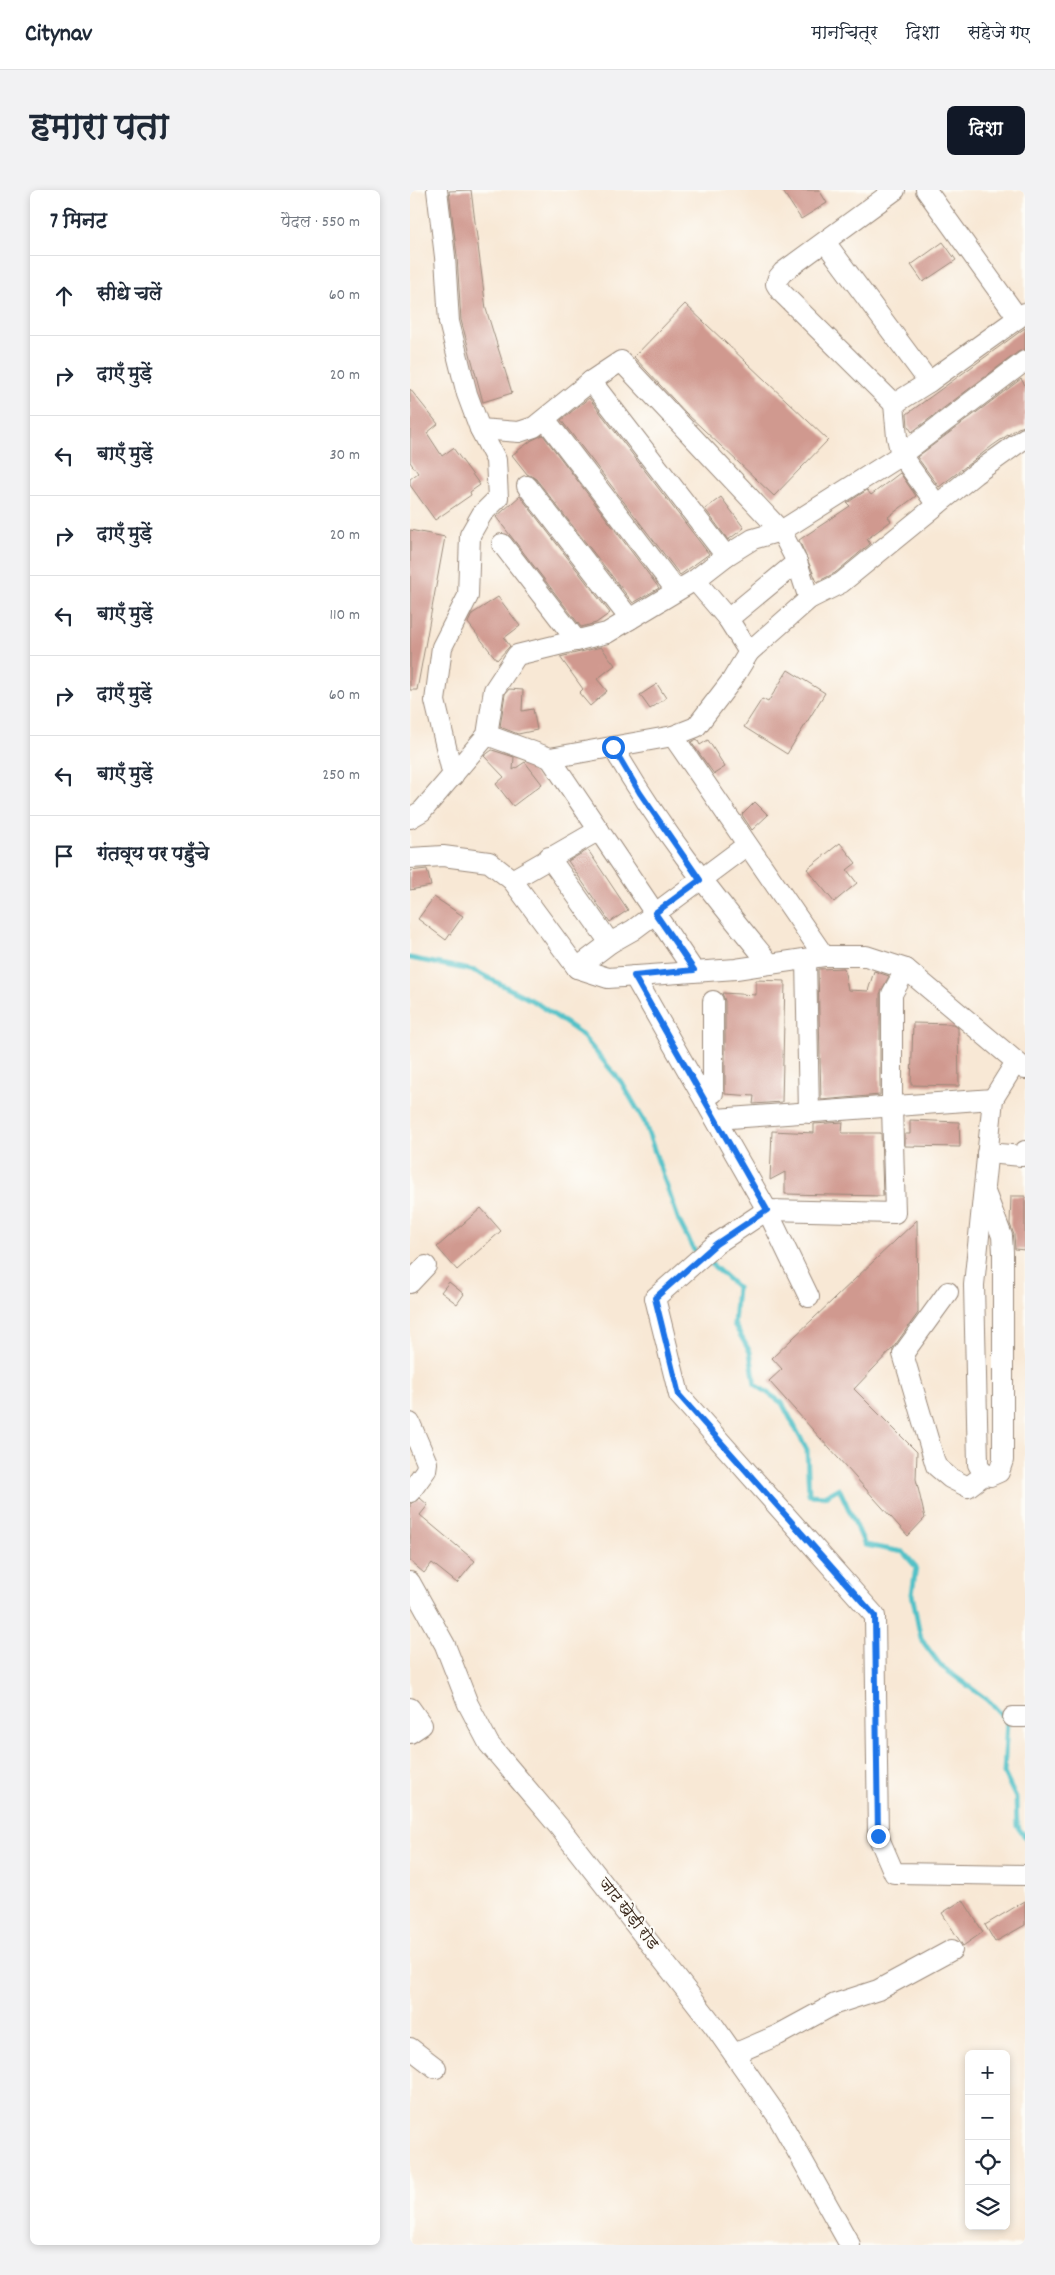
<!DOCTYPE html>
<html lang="hi">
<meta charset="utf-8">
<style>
:root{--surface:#fff;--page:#f2f2f3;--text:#1f2937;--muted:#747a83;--line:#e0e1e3;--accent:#111827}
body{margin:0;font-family:Dekko,"Playpen Sans Deva",sans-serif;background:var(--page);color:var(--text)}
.controls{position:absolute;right:15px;bottom:15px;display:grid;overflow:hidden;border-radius:8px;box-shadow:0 2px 8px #0003}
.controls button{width:45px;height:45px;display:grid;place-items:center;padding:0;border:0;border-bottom:1px solid var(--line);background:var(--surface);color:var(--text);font:25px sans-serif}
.stop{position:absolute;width:15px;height:15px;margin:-11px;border:4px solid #1a73e8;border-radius:50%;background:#fff}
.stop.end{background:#1a73e8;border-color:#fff;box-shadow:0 1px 5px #0008}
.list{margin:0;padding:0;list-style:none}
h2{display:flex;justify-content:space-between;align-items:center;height:65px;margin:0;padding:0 20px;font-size:21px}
h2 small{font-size:16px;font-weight:400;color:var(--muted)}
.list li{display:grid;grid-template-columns:32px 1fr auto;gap:15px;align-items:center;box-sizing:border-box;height:80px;padding:0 20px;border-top:1px solid var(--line)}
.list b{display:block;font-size:19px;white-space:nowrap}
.list em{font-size:16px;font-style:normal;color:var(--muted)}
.icon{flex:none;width:28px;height:28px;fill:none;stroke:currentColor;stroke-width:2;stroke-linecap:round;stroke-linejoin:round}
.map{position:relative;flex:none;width:615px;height:2055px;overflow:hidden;border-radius:8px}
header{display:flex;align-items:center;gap:30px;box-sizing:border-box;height:70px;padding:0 25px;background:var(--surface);border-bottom:1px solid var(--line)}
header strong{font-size:24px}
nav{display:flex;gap:28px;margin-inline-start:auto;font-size:18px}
.intro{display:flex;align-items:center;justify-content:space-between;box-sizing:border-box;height:120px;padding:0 30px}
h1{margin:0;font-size:35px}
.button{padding:12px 22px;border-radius:8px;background:var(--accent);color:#fff;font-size:18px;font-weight:700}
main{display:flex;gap:30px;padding:0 30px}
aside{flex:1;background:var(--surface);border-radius:8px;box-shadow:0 2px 8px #0003}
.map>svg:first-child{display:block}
</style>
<header>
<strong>Citynav</strong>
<nav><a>मानचित्र</a><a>दिशा</a><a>सहेजे गए</a></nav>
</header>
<div class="intro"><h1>हमारा पता</h1><a class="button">दिशा</a></div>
<main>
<aside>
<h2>7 मिनट<small>पैदल · 550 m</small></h2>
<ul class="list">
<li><svg class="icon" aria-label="ahead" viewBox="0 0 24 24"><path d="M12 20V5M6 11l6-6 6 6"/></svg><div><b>सीधे चलें</b></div><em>60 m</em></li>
<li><svg class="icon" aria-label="right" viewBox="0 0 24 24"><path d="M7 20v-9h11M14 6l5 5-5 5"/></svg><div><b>दाएँ मुड़ें</b></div><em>20 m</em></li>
<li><svg class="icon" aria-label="left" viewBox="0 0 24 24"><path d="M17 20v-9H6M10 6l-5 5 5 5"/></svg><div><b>बाएँ मुड़ें</b></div><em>30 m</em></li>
<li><svg class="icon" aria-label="right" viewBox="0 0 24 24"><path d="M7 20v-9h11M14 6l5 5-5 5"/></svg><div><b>दाएँ मुड़ें</b></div><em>20 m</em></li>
<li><svg class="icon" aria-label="left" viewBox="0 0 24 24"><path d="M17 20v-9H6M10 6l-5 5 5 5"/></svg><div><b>बाएँ मुड़ें</b></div><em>110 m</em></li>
<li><svg class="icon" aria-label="right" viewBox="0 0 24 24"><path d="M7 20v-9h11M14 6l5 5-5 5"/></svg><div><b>दाएँ मुड़ें</b></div><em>60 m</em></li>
<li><svg class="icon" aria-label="left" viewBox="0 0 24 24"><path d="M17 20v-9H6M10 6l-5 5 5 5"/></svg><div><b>बाएँ मुड़ें</b></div><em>250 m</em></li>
<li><svg class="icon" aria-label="arrive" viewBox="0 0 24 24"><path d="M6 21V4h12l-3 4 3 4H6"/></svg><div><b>गंतव्य पर पहुँचे</b></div></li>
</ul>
</aside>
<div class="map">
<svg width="615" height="2055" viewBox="0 0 615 2055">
<rect width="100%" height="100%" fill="#fdfcf7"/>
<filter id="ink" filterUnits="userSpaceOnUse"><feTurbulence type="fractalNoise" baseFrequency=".02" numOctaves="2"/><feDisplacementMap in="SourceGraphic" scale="10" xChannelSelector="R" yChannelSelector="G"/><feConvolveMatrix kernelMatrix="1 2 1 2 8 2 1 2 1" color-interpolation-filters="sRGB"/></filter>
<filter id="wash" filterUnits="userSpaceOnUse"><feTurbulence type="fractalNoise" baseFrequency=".0096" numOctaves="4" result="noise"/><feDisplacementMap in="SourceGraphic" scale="20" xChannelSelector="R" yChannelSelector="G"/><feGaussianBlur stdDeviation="1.12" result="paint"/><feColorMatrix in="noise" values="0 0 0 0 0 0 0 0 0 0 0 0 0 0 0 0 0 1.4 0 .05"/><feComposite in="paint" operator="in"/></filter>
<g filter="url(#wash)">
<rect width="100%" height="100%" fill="#f8e8d5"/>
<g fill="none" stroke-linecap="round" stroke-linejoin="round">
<g stroke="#53c1c7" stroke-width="5">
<path d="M 0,768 L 65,781 L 125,812 L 170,843 L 212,893 L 234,931 L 269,1031 L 284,1060 L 289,1064"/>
<path d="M 296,1069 L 327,1097 L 324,1134 L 340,1162 L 345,1194 L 372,1213 L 397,1260 L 399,1305 L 415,1306 L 429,1298 L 455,1355 L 493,1362 L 506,1377 L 502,1404 L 511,1449 L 531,1476 L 580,1512 L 597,1531 L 594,1583 L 606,1608 L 607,1636 L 615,1647"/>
</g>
</g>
<g id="blocks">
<g fill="#d0998f">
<path d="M 61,0 L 76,119 L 102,203 L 73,212 L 51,130 L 47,66 L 39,1 Z"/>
<path d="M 372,0 L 409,0 L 417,13 L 391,29 Z"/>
<path d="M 533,52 L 546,70 L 513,92 L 501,75 Z"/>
<path d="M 275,114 L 418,250 L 364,306 L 276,223 L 224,167 Z"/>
<path d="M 615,138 L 615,159 L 608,162 L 502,242 L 498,236 L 497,224 Z"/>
<path d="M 611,189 L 615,195 L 615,236 L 608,238 L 582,256 L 529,297 L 507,267 Z"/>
<path d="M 0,199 L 28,234 L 17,243 L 32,266 L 43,258 L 70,295 L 60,302 L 61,305 L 25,330 L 0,295 L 0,289 L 8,283 L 0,272 Z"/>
<path d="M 179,208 L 299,364 L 270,385 L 151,230 Z"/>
<path d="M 133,245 L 249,398 L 223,413 L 126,289 L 117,284 L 102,265 L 122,250 Z"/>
<path d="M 490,283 L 506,306 L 478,327 L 481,331 L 457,349 L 460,354 L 425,383 L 407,392 L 389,350 L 440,316 L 437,313 L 457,300 L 461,305 Z"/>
<path d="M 110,306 L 200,423 L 186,433 L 171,437 L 86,327 Z"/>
<path d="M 311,307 L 334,338 L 318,350 L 295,319 Z"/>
<path d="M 0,340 L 35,347 L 7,500 L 0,500 Z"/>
<path d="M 88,407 L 110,436 L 94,448 L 100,456 L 87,470 L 58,433 L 62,424 Z"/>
<path d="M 191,457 L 205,475 L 187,489 L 197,501 L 180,516 L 169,503 L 173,499 L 150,467 Z"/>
<path d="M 378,480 L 415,503 L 377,564 L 334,537 L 352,509 L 358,512 Z"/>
<path d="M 247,494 L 256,508 L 240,519 L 230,505 Z"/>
<path d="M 99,499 L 113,500 L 112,521 L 123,519 L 127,540 L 108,544 L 90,537 L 95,504 Z"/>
<path d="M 287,549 L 290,555 L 298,550 L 315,577 L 304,584 L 281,552 Z"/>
<path d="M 82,560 L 104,567 L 103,580 L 115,572 L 132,594 L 103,616 L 86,594 L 94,587 L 74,566 Z"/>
<path d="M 345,612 L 358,625 L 342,640 L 332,625 Z"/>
<path d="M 430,653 L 446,673 L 437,680 L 447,693 L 424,712 L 397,679 Z"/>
<path d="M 178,660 L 218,720 L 200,732 L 158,671 Z"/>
<path d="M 17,679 L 21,696 L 0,700 L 0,681 Z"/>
<path d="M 24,707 L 53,726 L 36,750 L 8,729 Z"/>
<path d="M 434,778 L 438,800 L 458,801 L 464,781 L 479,786 L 470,804 L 470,905 L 411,910 L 408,779 Z"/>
<path d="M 346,790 L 375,791 L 372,912 L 343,914 L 344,906 L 315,904 L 315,811 L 312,803 L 346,805 Z"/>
<path d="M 503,833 L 543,834 L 548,838 L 549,896 L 501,895 Z"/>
<path d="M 500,930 L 549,932 L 550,957 L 495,956 L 495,944 L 500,944 Z"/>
<path d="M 433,932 L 432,943 L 471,943 L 473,1006 L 375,1004 L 375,982 L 360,990 L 362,941 L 404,943 L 404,934 Z"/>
<path d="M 601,1006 L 615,1006 L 615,1060 L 605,1059 L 604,1045 L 600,1034 Z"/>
<path d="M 71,1018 L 91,1041 L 47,1080 L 27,1057 Z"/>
<path d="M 507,1030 L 508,1123 L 483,1158 L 444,1199 L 507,1262 L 506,1289 L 515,1328 L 498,1346 L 359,1191 L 372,1179 L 362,1168 Z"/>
<path d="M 39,1092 L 54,1104 L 47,1114 L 31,1102 Z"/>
<path d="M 10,1308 L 18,1315 L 10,1325 L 65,1371 L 47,1393 L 22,1373 L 14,1383 L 0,1371 L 0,1314 Z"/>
<path d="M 553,1710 L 573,1742 L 553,1756 L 532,1723 Z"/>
<path d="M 615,1711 L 615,1735 L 585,1752 L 575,1735 Z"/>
</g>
</g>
</g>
<g filter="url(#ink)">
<use href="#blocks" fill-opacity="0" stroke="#9a897a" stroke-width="1"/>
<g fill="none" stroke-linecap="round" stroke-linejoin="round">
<defs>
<g id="street">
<path d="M 27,0 L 35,67 L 39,132 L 57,204 L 70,239 L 86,270 L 88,308 L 72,324 L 60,345 L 58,406 L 32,457 L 25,511 L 43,586"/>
<path d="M 516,0 L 608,128"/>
<path d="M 415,52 L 519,192"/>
<path d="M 181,191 L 316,366"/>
<path d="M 484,214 L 371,102 L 366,94 L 368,88 L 373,82 L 485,0"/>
<path d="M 135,229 L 266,400"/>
<path d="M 70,239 L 109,242 L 124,237 L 181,191 L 211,171 L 371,341 L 387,372 L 399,409"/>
<path d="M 117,296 L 220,429"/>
<path d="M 527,315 L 491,265 L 487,247 L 484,214 L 519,192 L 615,123"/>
<path d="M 92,354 L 167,451"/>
<path d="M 285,390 L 318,429 L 339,462"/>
<path d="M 318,429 L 387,372"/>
<path d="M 77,545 L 140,568 L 263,546 L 286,537 L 322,490 L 339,462 L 399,409 L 431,393 L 565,284 L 615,248"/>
<path d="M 263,546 L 414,766"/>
<path d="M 203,557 C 248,636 302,704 360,774"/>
<path d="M 140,568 L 284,781"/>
<path d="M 0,628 L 12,621 L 77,545 L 84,500 L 107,465 L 197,443 L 285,390 L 316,366 L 343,349 L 371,341 L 491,265 L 615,171"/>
<path d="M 139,667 L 200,753 L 223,740 L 337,655"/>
<path d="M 0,668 L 33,666 L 79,672 L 102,690 L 167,778 L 198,788 L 326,779 L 414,766 L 456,766 L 496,779 L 615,879"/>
<path d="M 102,690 L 189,640"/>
<path d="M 396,769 L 399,923"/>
<path d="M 167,778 L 200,753"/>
<path d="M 496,779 L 482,804 L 482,917 L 485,1023 L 357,1020 L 306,1054 L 245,1108 L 269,1205 L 465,1426 L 468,1646 L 484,1683 L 615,1685"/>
<path d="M 224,786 L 357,1020 L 399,1107"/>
<path d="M 303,903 L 303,811"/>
<path d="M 306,929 L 583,909"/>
<path d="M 577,963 L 612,966 L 615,961"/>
<path d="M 0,1093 L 16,1076"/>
<path d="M 538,1102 L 493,1164 L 526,1276 L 540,1288 L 558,1297 L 574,1285 L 568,1274 L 564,1095 L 583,909 L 606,872"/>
<path d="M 0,1233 L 17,1273 L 16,1280 L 0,1302"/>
<path d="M 574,1285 L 580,1286 L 589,1282 L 593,1270 L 593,1062 L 592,1046 L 575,1002"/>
<path d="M 0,1392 L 35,1455 L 58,1514 L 79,1554 L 150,1638 L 304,1836 L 368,1927 L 440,2055"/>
<path d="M 0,1518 L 12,1535 L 0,1543"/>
<path d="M 603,1527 L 615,1527"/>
<path d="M 0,1858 L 26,1878"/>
<path d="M 324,1864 L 368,1845 L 425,1814 L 468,1800 L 542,1760"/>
</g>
</defs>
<use href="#street" stroke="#9a897a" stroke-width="22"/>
<use href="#street" stroke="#fff" stroke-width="20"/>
</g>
</g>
<g fill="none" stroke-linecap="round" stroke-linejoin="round" filter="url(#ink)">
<path stroke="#1a73e8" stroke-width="6" d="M 203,557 L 230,603 L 290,690 L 245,723 L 284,780 L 224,786 L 357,1020 L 306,1054 L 245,1108 L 269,1205 L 465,1426 L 468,1646"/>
</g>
<g text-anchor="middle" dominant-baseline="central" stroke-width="4" stroke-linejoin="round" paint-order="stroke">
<g font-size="16" fill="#3b2a1e" stroke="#fdfcf7">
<text transform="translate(218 1724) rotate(52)">जाट खेड़ी रोड</text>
</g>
</g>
</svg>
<div class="controls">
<button>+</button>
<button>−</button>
<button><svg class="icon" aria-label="locate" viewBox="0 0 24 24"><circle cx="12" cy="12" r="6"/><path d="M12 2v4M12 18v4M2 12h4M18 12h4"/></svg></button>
<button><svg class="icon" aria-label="layers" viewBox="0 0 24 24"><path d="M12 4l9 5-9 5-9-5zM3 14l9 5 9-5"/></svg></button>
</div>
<div class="stop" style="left:203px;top:557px"></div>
<div class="stop end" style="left:468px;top:1646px"></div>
</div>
</main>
